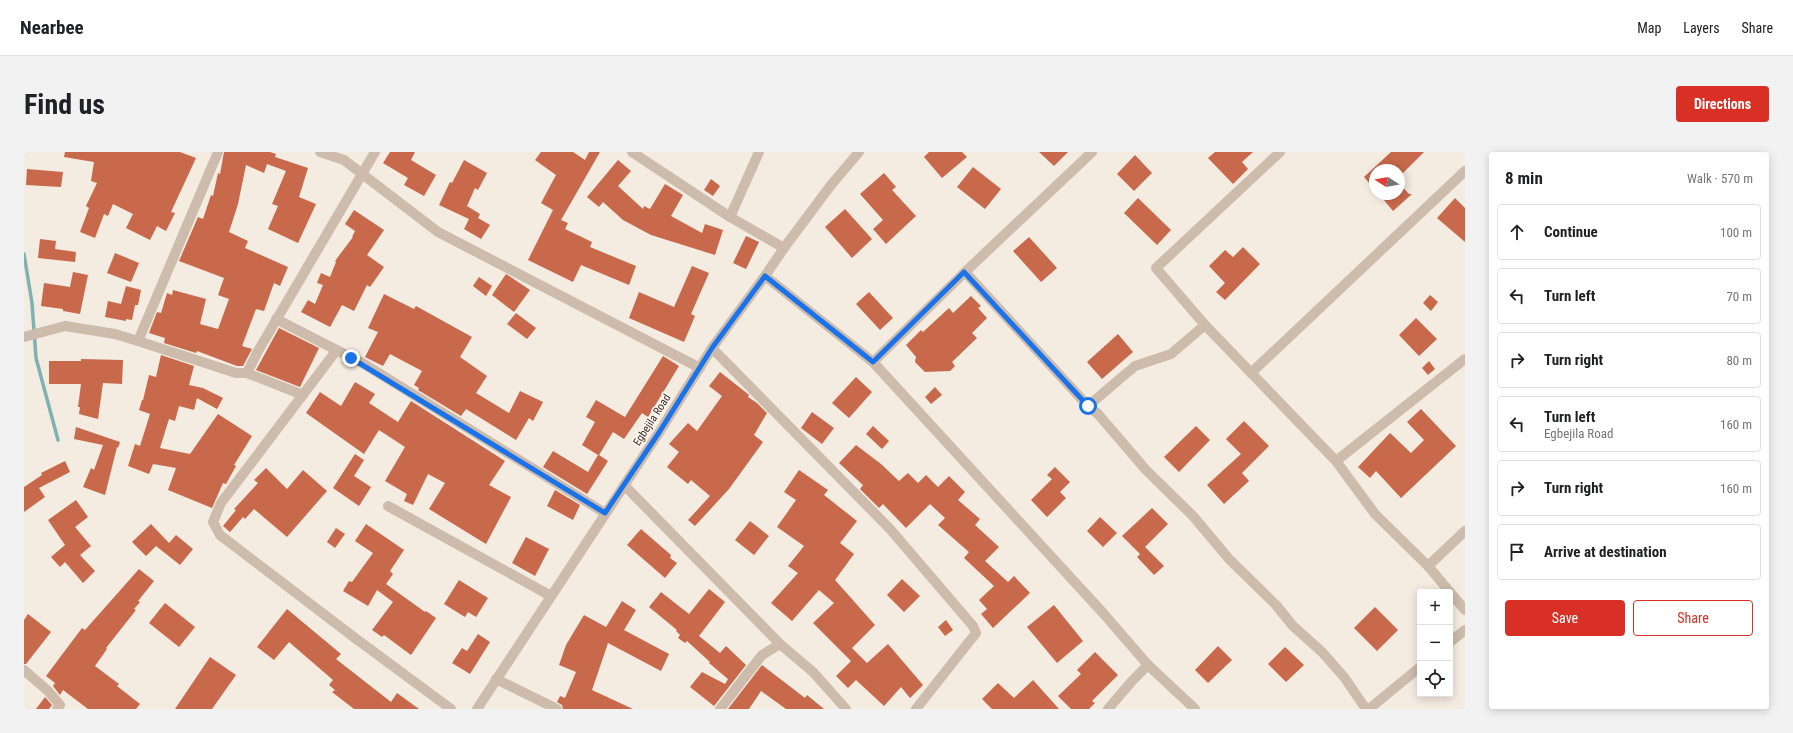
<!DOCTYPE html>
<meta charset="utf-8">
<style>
:root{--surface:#fff;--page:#f2f2f2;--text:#202124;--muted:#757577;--line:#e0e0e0;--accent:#d93025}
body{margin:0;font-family:"Roboto Condensed",sans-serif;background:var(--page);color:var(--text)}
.controls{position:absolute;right:12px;bottom:12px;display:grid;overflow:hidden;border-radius:4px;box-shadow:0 2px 10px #0003}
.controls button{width:36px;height:36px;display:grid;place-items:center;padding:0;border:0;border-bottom:1px solid var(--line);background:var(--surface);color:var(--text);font:20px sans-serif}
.compass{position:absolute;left:1345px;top:12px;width:36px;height:36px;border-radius:50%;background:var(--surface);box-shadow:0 2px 10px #0003;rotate:281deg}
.stop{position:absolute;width:12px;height:12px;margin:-9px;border:3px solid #1a73e8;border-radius:50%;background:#fff}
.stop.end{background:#1a73e8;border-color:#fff;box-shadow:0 1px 4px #0008}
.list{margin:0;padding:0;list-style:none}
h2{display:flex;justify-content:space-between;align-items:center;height:52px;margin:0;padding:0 16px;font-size:17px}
h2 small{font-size:13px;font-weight:400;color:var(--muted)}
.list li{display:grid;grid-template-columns:26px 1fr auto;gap:12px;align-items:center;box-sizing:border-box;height:56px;margin:0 8px 8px;padding:0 8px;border:1px solid var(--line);border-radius:4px}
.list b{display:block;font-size:15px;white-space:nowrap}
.list p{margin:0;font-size:13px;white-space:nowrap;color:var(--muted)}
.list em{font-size:13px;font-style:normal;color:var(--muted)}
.actions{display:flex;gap:8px;padding:12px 16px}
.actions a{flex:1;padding:9px 0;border:1px solid var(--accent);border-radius:4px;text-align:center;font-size:14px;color:var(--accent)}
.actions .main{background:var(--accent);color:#fff}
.icon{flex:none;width:22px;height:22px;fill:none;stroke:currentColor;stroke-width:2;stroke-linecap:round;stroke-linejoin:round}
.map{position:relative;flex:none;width:1441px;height:557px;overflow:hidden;border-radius:4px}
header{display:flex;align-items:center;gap:24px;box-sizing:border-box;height:56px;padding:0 20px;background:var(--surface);border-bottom:1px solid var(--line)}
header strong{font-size:19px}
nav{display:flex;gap:22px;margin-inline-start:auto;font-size:14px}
.intro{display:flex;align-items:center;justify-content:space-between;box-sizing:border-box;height:96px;padding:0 24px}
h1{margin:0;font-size:28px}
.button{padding:10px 18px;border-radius:4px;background:var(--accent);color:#fff;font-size:14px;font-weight:700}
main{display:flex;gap:24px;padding:0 24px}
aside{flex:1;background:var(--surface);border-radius:4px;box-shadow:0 2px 10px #0003}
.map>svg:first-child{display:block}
</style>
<header>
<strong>Nearbee</strong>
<nav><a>Map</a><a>Layers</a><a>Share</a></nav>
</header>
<div class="intro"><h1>Find us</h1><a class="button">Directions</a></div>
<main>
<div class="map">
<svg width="1441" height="557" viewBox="0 0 1441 557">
<rect width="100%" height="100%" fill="#f4ebe1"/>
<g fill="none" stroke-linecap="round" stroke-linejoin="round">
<path stroke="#7fb0b2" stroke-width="3.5" d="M 0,102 L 8,151 L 12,206 L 34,288"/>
</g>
<g fill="#c8694b">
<path d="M 41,0 L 156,0 L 172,6 L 147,60 L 151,61 L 142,79 L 133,74 L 126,88 L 102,76 L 109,62 L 89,52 L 84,64 L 80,62 L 71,86 L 56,80 L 65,56 L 62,54 L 73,31 L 67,29 L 70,10 L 40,5 Z"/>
<path d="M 200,0 L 246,0 L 252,2 L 251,5 L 284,16 L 275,45 L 292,52 L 274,91 L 244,77 L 254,54 L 248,52 L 262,19 L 243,12 L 240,21 L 222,13 L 214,52 L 205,80 L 224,89 L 221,96 L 264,115 L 256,134 L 250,131 L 240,159 L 232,157 L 218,194 L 228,197 L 219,214 L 213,214 L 173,199 L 172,201 L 140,191 L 141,186 L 125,181 L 133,160 L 137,161 L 143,141 L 148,143 L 149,138 L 182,147 L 176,172 L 194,177 L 205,147 L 194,143 L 200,126 L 155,109 L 174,65 L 179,67 L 187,43 L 189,44 L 194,21 L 196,22 Z"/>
<path d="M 366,0 L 391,0 L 387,8 L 412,23 L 400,44 L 380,33 L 384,26 L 359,11 Z"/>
<path d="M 517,0 L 549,0 L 561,8 L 565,0 L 576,0 L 537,68 L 544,71 L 541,77 L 568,90 L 566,95 L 612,114 L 605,133 L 557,113 L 549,130 L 504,108 L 529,58 L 517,51 L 532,23 L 511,8 Z"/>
<path d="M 905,0 L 938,0 L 943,5 L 918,26 L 900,5 Z"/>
<path d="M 1015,0 L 1044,0 L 1030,14 Z"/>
<path d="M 1191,0 L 1229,0 L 1218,10 L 1224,17 L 1209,32 L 1184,6 Z"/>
<path d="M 1367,0 L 1400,0 L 1375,25 L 1375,18 L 1351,18 L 1351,38 L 1340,25 Z"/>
<path d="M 1111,3 L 1128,21 L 1110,39 L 1093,22 Z"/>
<path d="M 440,8 L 463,21 L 454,38 L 451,36 L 443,54 L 456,62 L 454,66 L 466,73 L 457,87 L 440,77 L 445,67 L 415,53 L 426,30 L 428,31 Z"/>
<path d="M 594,8 L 607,19 L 594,34 L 619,57 L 620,54 L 626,57 L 641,32 L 659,43 L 647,64 L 678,81 L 681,72 L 699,78 L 691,103 L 627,83 L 599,68 L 579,50 L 575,55 L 563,45 Z"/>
<path d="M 949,15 L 977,37 L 961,57 L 933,35 Z"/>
<path d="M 3,17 L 39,20 L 37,35 L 2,33 Z"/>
<path d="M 860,21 L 872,35 L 868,38 L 892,64 L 862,92 L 849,77 L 859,68 L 836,42 Z"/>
<path d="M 687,27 L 696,34 L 689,44 L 680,38 Z"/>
<path d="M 1375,31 L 1385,42 L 1388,42 L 1369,59 L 1355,42 L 1375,42 Z"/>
<path d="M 1114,46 L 1147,78 L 1133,93 L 1100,61 Z"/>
<path d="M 1431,46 L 1441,56 L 1441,90 L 1413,66 Z"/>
<path d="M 821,57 L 848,87 L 828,106 L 801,75 Z"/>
<path d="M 330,58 L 360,78 L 343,103 L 360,115 L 346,135 L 343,133 L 330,159 L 318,153 L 306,175 L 277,160 L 284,148 L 291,152 L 299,133 L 293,131 L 297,121 L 306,125 L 312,110 L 311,109 L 329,85 L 328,85 L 331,79 L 321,72 Z"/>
<path d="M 722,84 L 735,90 L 722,117 L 709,111 Z"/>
<path d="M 1005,85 L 1033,116 L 1017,130 L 989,99 Z"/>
<path d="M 16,87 L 32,89 L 31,97 L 52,100 L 51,110 L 14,106 Z"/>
<path d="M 1219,95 L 1236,112 L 1201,148 L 1192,140 L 1201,131 L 1185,114 L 1201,98 L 1209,105 Z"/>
<path d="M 91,101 L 115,111 L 107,130 L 83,121 Z"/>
<path d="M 668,114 L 685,121 L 667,162 L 671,164 L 660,190 L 605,166 L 615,140 L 650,155 Z"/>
<path d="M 49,120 L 64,123 L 56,162 L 39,159 L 39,157 L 17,154 L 20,131 L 46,135 Z"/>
<path d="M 482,122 L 506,138 L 490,160 L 468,143 Z"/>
<path d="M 455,125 L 468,134 L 462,144 L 449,134 Z"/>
<path d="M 102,134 L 117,138 L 114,153 L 111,153 L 108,168 L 102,167 L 102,169 L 81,165 L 84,149 L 97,152 Z"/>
<path d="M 845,140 L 869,166 L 856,178 L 832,152 Z"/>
<path d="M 360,142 L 390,157 L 392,154 L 448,185 L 436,205 L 463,224 L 452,241 L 485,261 L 496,239 L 519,250 L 509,269 L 505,266 L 492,288 L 442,257 L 437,264 L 394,238 L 395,236 L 390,233 L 398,219 L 366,202 L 359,214 L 341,205 L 354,180 L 344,176 Z"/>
<path d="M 1406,143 L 1414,150 L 1407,159 L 1399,151 Z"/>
<path d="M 947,144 L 957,154 L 954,156 L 963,166 L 948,181 L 953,186 L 928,210 L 931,214 L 926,219 L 901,220 L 891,210 L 892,205 L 882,193 L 897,178 L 899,180 L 925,156 L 929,161 Z"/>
<path d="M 492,161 L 512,176 L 503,187 L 483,172 Z"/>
<path d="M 1392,166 L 1413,187 L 1395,204 L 1375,183 Z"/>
<path d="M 255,176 L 295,196 L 276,235 L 232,218 Z"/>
<path d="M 1094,182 L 1109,200 L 1078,227 L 1063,210 Z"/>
<path d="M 137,203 L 170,214 L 165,233 L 179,236 L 199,246 L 193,257 L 173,246 L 170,258 L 155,254 L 151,269 L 145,267 L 136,296 L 166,302 L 194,262 L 228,284 L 210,313 L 212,314 L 202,332 L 199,331 L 188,356 L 144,338 L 152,316 L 129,312 L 125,322 L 104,314 L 111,292 L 116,294 L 126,262 L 115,258 L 118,248 L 119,248 L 125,223 L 132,225 Z"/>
<path d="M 639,204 L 655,214 L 624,265 L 618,261 L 600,287 L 589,280 L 575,303 L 584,309 L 563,342 L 519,315 L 529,299 L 564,320 L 574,303 L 558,293 L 571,270 L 562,265 L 572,248 L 601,265 Z"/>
<path d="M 57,207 L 99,208 L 98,232 L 79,231 L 74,267 L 55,262 L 56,255 L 54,255 L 57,232 L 25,232 L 25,209 L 57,209 Z"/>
<path d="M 1405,209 L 1411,217 L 1404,223 L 1398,216 Z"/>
<path d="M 696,220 L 724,242 L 725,243 L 724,245 L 733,251 L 743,261 L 730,283 L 739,290 L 705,337 L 671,374 L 664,368 L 686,344 L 667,328 L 664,332 L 643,315 L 655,300 L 645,292 L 664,271 L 673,279 L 698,244 L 685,234 Z"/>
<path d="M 832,225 L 848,240 L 825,266 L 808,251 Z"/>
<path d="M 331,230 L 351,242 L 345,251 L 374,270 L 387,249 L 481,309 L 465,333 L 487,345 L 462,392 L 405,357 L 421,331 L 404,322 L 389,353 L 380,349 L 383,342 L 361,329 L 381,295 L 355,278 L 340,302 L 282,261 L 296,240 L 317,254 Z"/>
<path d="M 911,235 L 918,243 L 907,252 L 901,245 Z"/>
<path d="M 1397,257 L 1432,294 L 1377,346 L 1352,319 L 1346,326 L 1334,315 L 1366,281 L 1387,301 L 1400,288 L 1383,270 Z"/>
<path d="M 788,260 L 810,276 L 798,292 L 777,276 Z"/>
<path d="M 1220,269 L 1245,294 L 1218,321 L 1225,329 L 1200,352 L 1183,333 L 1217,302 L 1202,287 Z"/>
<path d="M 849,274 L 865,289 L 858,297 L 842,282 Z"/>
<path d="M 1172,274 L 1186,288 L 1155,320 L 1140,305 Z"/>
<path d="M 52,275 L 96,290 L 94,296 L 93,295 L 81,343 L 59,335 L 67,316 L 70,318 L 79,293 L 50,287 Z"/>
<path d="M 832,293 L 857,312 L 875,329 L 884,321 L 894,331 L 902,323 L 914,335 L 925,324 L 941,340 L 934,348 L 956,367 L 951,373 L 975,395 L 961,409 L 984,430 L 990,424 L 1006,441 L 969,476 L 957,462 L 963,457 L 955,448 L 970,434 L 940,406 L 945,400 L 914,373 L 921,366 L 906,352 L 882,376 L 859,352 L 855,356 L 836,337 L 839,333 L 815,311 Z"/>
<path d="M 331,302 L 340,308 L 330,324 L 347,335 L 335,354 L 309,336 Z"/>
<path d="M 41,309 L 46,320 L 15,336 L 21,345 L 0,360 L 0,335 L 18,323 L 17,321 Z"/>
<path d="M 1031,315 L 1046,330 L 1036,340 L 1042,346 L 1023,365 L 1007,348 L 1028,327 L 1023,323 Z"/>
<path d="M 242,316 L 263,337 L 279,318 L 303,339 L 263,385 L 230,357 L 221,367 L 219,365 L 206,380 L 199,374 L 212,358 L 210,357 L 234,331 L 230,328 Z"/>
<path d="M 775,318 L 804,338 L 800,343 L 833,369 L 816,391 L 830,402 L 811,428 L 851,473 L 828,496 L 843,511 L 864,492 L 899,533 L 886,546 L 877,535 L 860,554 L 832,528 L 824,536 L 812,524 L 827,509 L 789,471 L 810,451 L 795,438 L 768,469 L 747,451 L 774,421 L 764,414 L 780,394 L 753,375 L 772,348 L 760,340 Z"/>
<path d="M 531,338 L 556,353 L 549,368 L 523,354 Z"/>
<path d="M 52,348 L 64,365 L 51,375 L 67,394 L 56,403 L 71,419 L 59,431 L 41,410 L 36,415 L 27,405 L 41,393 L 24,368 Z"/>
<path d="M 1128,356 L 1144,372 L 1121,395 L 1140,414 L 1130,423 L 1113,405 L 1116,402 L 1098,384 Z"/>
<path d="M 1076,365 L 1093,381 L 1079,395 L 1063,379 Z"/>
<path d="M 726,369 L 745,384 L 730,403 L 711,388 Z"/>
<path d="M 127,372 L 145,391 L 152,383 L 169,397 L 156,413 L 132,394 L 122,404 L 108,390 Z"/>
<path d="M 342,372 L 380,398 L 366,419 L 369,422 L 362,432 L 401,460 L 402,459 L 412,466 L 387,503 L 360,483 L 358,485 L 348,478 L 369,450 L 353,438 L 344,454 L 319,439 L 325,429 L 328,430 L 349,401 L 331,389 Z"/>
<path d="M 312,376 L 321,382 L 311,396 L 303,390 Z"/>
<path d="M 617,377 L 647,403 L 646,406 L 653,411 L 641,426 L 603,393 Z"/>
<path d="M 502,385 L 525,397 L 511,424 L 488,411 Z"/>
<path d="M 115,417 L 130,429 L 114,449 L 116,450 L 110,457 L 112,458 L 82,496 L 83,497 L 71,514 L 95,532 L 93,534 L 116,552 L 112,557 L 64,557 L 39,538 L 36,543 L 29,534 L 31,531 L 22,524 L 58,476 L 61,478 Z"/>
<path d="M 878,427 L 896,444 L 880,460 L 863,443 Z"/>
<path d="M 435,428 L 464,446 L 452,465 L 444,460 L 441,465 L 420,452 Z"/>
<path d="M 685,437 L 701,450 L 675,484 L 696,501 L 702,494 L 722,513 L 690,554 L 666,535 L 678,520 L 701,532 L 704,527 L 685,511 L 686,510 L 663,489 L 661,491 L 654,486 L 656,483 L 652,479 L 653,478 L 625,455 L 637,440 L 665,462 Z"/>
<path d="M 598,449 L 612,458 L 600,478 L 645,502 L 637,519 L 584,491 L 568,538 L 609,557 L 539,557 L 538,553 L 533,550 L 536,544 L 541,546 L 552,520 L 535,513 L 542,493 L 560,463 L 582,475 Z"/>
<path d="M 141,451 L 171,475 L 155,495 L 125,471 Z"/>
<path d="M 1030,453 L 1059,489 L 1033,511 L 1003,475 Z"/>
<path d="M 1351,455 L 1374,478 L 1353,499 L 1330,476 Z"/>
<path d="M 263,457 L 317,502 L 312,507 L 367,550 L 373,541 L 395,557 L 330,557 L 308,540 L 311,538 L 305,533 L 309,528 L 265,490 L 250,508 L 233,495 Z"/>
<path d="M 4,462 L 27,480 L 2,512 L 0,512 L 0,468 Z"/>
<path d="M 922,468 L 929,478 L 921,484 L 914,475 Z"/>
<path d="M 454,482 L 466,490 L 446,522 L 428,511 L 438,496 L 443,499 Z"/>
<path d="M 1194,494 L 1208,508 L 1184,531 L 1171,518 Z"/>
<path d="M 1261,495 L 1280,513 L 1262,530 L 1244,512 Z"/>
<path d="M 1071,500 L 1094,523 L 1068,549 L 1071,551 L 1065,557 L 1047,557 L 1034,544 L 1057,522 L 1053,518 Z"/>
<path d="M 186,505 L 212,523 L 188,557 L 151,557 Z"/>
<path d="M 738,513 L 781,546 L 783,543 L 800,557 L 762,557 L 737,539 L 725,557 L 704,557 Z"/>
<path d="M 1009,528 L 1035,557 L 968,557 L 958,547 L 974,531 L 990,546 Z"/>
<path d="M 21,545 L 28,553 L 25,557 L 12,557 Z"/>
</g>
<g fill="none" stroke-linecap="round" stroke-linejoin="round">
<g stroke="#cdbbac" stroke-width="10">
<path d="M 296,0 L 320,8 L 414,80 L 676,216"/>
<path d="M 608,0 L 706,65 L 760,96"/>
<path d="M 1256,0 L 1132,116 L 1181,173 L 1312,309 L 1351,362 L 1404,414 L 1441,458"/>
<path d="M 706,65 L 735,0"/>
<path d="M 941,120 L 1064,254 L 1111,214 L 1147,202 L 1181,173"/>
<path d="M 741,124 L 849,210 L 1079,461 L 1124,513 L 1171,557"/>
<path d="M 252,167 L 340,212 L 581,361"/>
<path d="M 0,185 L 41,174 L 91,182 L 114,189 L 194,0"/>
<path d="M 114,189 L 212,221 L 223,221 L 234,199 L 351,0"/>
<path d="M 688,196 L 866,377 L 949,474 L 952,481 L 892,557"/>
<path d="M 312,199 L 197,351 L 189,370 L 196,383 L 331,486 L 427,557"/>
<path d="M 849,210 L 941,120 L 1068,0"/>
<path d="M 223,221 L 279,243"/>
<path d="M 1227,221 L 1441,19"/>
<path d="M 1064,254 L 1074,262 L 1122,318 L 1169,364 L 1205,407 L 1252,453 L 1269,474 L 1298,500 L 1320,525 L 1342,557"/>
<path d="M 1312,309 L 1441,207"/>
<path d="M 600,333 L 756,492 L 789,520 L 822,557"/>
<path d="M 364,354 L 527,444"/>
<path d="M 1404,414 L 1441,379"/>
<path d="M 1426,490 L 1441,478"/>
<path d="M 0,518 L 24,539 L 36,553 L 33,557"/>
<path d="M 472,527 L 533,557"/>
<path d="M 453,557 L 636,279 L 688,196 L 741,124 L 760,96 L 807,33 L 835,0"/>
<path d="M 696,557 L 738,503 L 756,492"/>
<path d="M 1084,557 L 1108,529 L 1124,513"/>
<path d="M 1345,557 L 1396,515"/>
</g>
</g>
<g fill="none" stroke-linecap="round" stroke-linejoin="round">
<path stroke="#1a73e8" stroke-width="5" d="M 327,206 L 581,361 L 636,279 L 688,196 L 741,124 L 849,210 L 940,120 L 1064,254"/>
</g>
<g text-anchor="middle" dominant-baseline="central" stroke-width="3.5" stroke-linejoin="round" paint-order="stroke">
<g font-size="11" fill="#3b302b" stroke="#fbf5ee">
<text transform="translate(628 268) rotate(-57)">Egbejila Road</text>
</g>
</g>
</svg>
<div class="controls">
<button>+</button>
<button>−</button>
<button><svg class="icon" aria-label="locate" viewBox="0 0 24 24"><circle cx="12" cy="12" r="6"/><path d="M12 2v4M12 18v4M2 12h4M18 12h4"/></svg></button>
</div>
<svg class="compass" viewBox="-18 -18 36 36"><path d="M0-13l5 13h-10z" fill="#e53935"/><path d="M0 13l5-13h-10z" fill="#757577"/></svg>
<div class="stop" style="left:1064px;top:254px"></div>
<div class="stop end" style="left:327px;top:206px"></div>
</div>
<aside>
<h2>8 min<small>Walk · 570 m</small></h2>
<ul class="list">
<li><svg class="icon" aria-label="ahead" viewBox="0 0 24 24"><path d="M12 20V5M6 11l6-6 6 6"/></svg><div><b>Continue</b></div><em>100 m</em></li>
<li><svg class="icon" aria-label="left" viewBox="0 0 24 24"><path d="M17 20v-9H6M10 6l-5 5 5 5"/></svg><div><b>Turn left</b></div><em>70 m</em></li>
<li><svg class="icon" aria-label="right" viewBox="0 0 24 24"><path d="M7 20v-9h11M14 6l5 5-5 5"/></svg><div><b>Turn right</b></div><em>80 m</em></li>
<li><svg class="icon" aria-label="left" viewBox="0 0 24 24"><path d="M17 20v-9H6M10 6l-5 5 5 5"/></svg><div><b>Turn left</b><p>Egbejila Road</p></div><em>160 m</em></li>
<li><svg class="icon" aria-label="right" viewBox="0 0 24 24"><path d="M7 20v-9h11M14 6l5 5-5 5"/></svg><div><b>Turn right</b></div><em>160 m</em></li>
<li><svg class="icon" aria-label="arrive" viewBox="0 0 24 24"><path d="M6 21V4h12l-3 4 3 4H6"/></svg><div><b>Arrive at destination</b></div></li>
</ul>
<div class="actions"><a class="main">Save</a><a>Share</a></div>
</aside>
</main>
